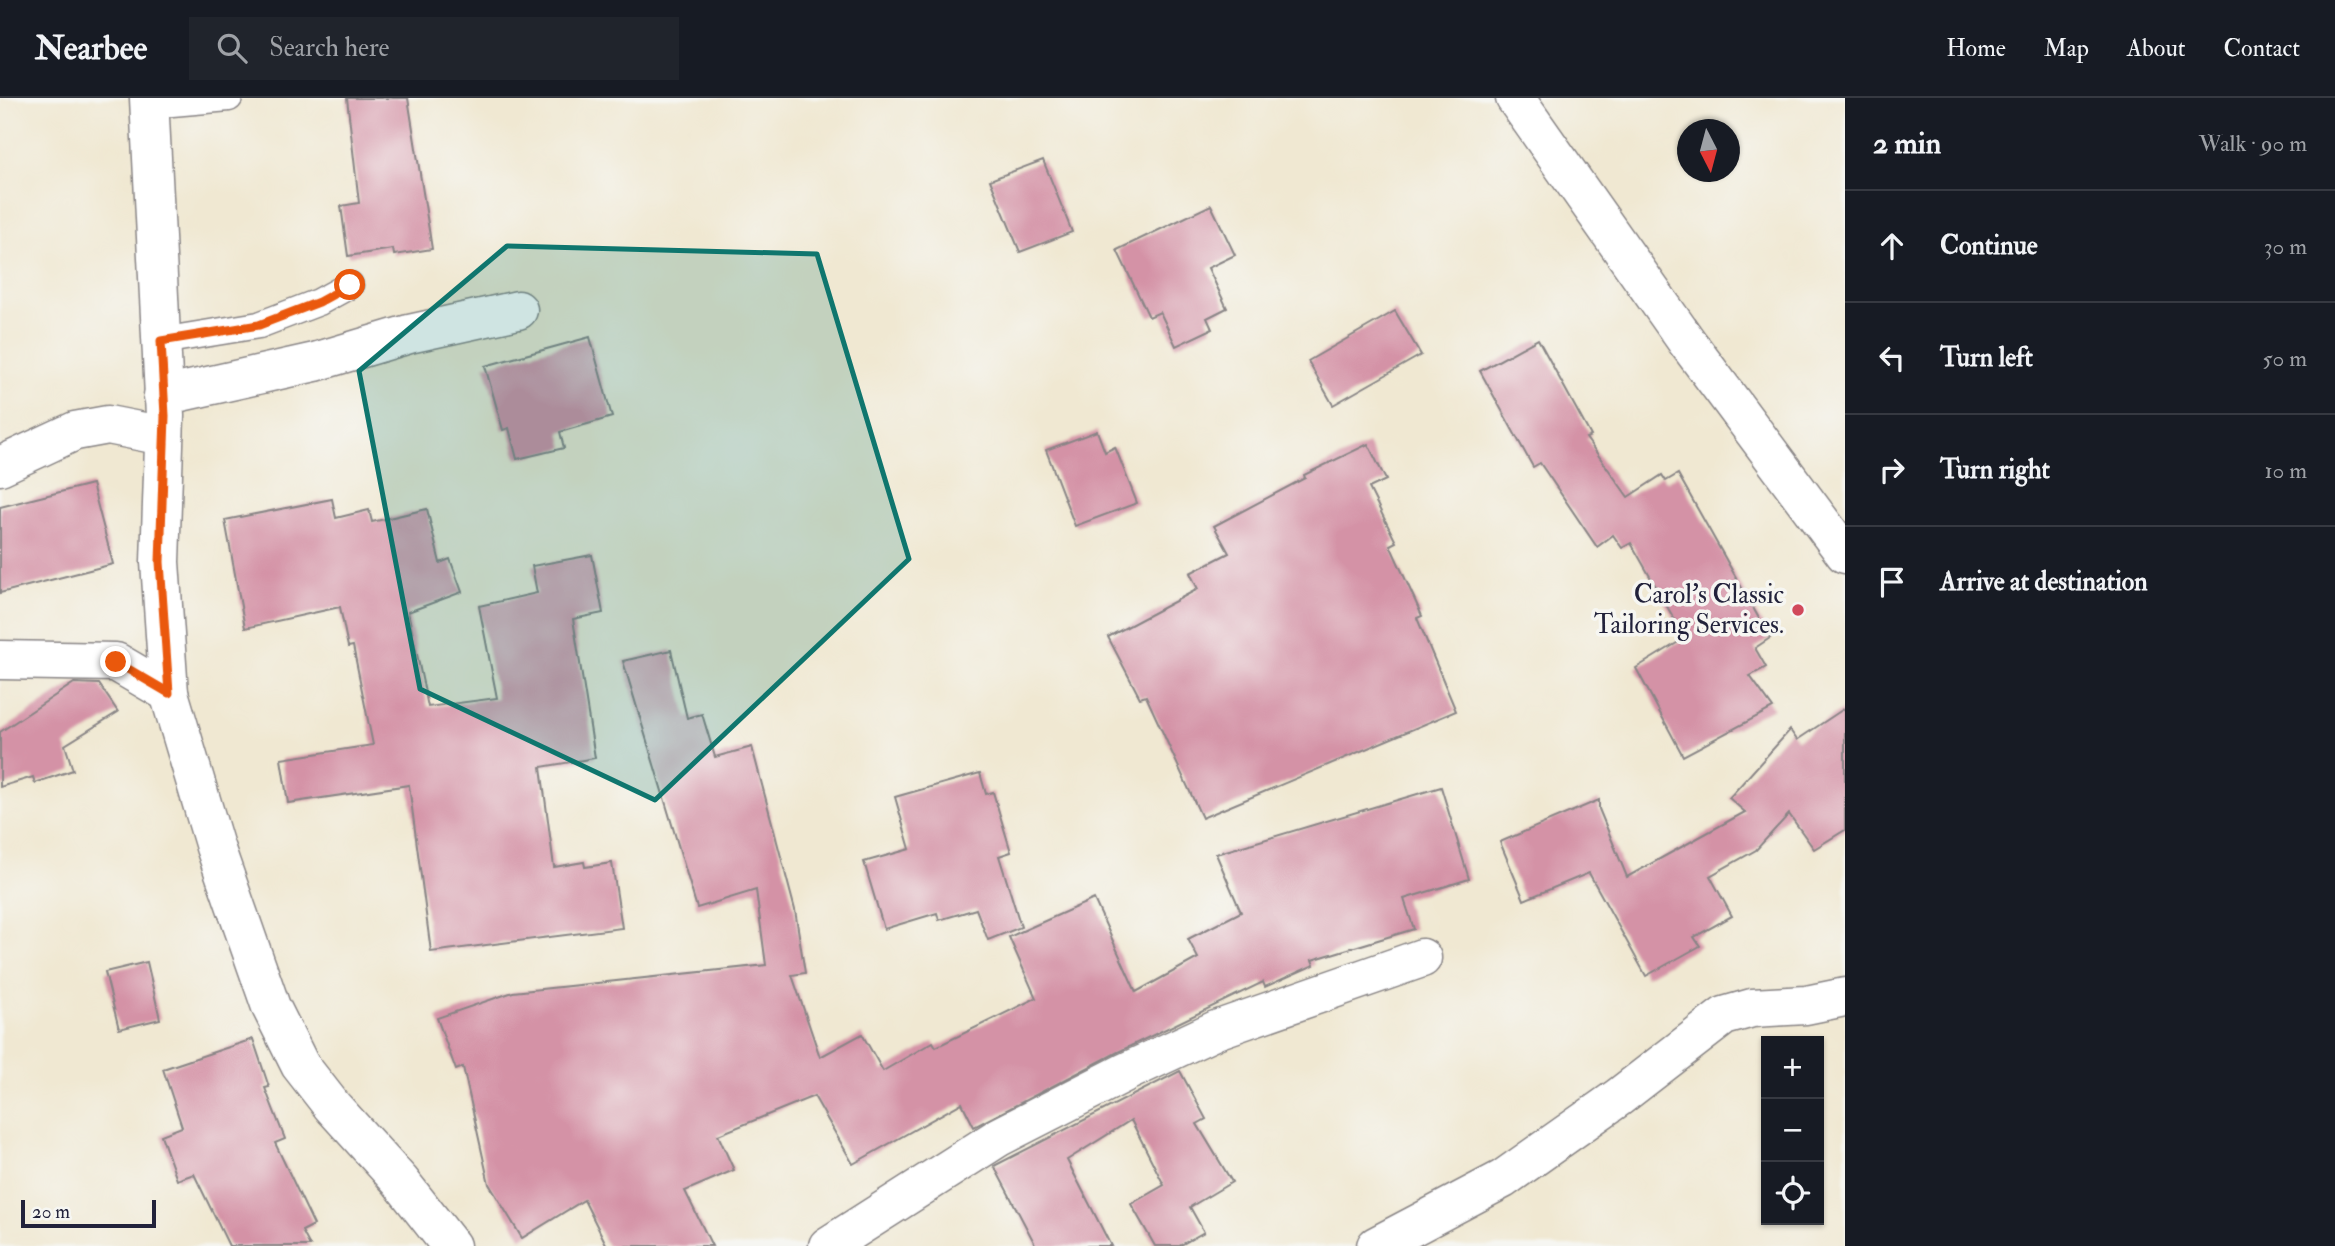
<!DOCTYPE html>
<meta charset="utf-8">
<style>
:root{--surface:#171b24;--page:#20242c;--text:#f1f3f6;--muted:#9ea1a6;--line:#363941}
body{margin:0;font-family:"IM FELL Double Pica",serif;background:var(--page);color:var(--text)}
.controls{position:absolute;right:21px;bottom:21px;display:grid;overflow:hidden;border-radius:0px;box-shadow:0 2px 5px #0004}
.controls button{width:63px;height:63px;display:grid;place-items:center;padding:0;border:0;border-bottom:2px solid var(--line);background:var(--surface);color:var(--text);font:35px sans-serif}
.compass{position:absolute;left:1677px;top:21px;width:63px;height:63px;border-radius:50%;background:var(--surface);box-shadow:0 2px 5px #0004;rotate:174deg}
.scale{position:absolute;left:21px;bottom:18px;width:135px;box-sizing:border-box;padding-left:7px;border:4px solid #22223b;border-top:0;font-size:19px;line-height:24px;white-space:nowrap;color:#22223b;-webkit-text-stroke:5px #f6f6f2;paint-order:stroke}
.stop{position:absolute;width:21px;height:21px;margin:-16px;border:5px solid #ea580c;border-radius:50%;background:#fff}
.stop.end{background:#ea580c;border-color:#fff;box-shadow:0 2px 7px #0008}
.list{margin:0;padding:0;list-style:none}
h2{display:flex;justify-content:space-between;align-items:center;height:91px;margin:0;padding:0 28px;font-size:30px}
h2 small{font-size:23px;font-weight:400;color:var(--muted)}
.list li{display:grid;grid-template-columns:46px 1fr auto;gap:21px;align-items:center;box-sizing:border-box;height:112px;padding:0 28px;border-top:2px solid var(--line)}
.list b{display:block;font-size:26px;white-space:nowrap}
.list em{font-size:23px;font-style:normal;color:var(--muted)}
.icon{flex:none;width:38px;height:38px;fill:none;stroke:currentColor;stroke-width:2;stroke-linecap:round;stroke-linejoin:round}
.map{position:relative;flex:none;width:1845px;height:1148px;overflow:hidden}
header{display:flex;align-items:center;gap:42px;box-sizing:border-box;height:98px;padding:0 35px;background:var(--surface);border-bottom:2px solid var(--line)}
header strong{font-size:33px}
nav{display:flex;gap:38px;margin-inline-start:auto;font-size:24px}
.search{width:490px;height:63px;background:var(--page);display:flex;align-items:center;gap:18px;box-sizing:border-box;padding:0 24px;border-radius:0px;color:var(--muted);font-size:26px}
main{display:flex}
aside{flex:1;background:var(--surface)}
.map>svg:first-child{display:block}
</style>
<header>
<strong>Nearbee</strong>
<div class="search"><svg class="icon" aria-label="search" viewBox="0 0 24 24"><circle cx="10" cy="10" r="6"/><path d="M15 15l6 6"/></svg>Search here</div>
<nav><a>Home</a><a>Map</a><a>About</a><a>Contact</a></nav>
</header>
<main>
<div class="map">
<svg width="1845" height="1148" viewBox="0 0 1845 1148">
<rect width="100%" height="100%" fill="#f6f6f2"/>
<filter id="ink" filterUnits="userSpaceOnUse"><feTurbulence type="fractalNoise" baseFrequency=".0143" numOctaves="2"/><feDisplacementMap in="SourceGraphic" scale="14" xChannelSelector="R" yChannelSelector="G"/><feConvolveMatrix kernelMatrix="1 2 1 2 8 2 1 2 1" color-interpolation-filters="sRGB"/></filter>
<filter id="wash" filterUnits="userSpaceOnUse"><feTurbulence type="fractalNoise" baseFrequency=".00686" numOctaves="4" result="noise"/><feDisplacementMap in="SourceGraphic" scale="28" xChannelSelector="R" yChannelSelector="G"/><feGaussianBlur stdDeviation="1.57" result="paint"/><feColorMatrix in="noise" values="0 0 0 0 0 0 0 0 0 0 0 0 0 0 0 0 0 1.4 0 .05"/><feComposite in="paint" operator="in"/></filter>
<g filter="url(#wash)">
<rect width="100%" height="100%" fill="#f0e8d2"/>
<g id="blocks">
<g fill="#d492a6">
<path d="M 347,0 L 408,0 L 432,151 L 394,157 L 393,151 L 348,158 L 341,108 L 359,105 Z"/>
<path d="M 1043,62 L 1072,134 L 1020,154 L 990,82 Z"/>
<path d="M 1211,107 L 1235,157 L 1208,170 L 1227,210 L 1207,220 L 1212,231 L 1176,248 L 1160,214 L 1149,219 L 1117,152 Z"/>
<path d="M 1395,213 L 1421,257 L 1333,307 L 1308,263 Z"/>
<path d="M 590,239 L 612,319 L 560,334 L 564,350 L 517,361 L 509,330 L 503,332 L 485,268 Z"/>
<path d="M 1538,241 L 1591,338 L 1586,340 L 1628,399 L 1662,377 L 1666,383 L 1678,376 L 1770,540 L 1755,550 L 1766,569 L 1750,578 L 1773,610 L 1683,658 L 1636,570 L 1685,540 L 1631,445 L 1622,450 L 1613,437 L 1597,449 L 1540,365 L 1533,369 L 1480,273 Z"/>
<path d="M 1097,333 L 1105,354 L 1115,349 L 1137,405 L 1075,428 L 1046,352 Z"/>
<path d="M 1368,346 L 1386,382 L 1369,390 L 1396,444 L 1390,447 L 1422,518 L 1417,520 L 1456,613 L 1202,720 L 1146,598 L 1140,600 L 1108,539 L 1198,491 L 1190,475 L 1229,455 L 1214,428 L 1305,380 L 1304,377 Z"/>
<path d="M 92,386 L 113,466 L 0,495 L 0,409 Z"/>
<path d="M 332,401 L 336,420 L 369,412 L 372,424 L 427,411 L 440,465 L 450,461 L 462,494 L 408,514 L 428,609 L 497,600 L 479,508 L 537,495 L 532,468 L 592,457 L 603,515 L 573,521 L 595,660 L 541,669 L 554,769 L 584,764 L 585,769 L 612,765 L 622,830 L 431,854 L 409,687 L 288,705 L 281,661 L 373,647 L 353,548 L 348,549 L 340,509 L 245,530 L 225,422 Z"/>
<path d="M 671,552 L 687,620 L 702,616 L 715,659 L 752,649 L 795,812 L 805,875 L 792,877 L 820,959 L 862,936 L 883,973 L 933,944 L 936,949 L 1036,900 L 1009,839 L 1094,801 L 1136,894 L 1198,860 L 1188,841 L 1241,814 L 1216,756 L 1441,689 L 1469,781 L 1404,801 L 1414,831 L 1312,862 L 1314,867 L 1265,889 L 1263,884 L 1116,955 L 974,1029 L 962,1005 L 853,1066 L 814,998 L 718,1037 L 734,1072 L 685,1093 L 712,1148 L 607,1148 L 584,1102 L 522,1140 L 489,1086 L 463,969 L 456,972 L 437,920 L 513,894 L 766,867 L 756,792 L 697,810 L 623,563 Z"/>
<path d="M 74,585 L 99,586 L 118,614 L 65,647 L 73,672 L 35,685 L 33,679 L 0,689 L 0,634 Z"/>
<path d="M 1845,610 L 1845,732 L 1814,751 L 1789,716 L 1756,752 L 1710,778 L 1732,818 L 1694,839 L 1700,848 L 1646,878 L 1589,775 L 1524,802 L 1500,744 L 1599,702 L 1599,711 L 1627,779 L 1745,714 L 1729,700 L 1790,632 L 1797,642 Z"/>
<path d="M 980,675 L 986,696 L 993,694 L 1011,754 L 999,758 L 1021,829 L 988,842 L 976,811 L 939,822 L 937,815 L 884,831 L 864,764 L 910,751 L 895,699 Z"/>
<path d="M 147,864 L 160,921 L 119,931 L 105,874 Z"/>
<path d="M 253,941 L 269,989 L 265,990 L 285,1041 L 275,1045 L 314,1127 L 302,1133 L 310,1148 L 229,1148 L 194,1076 L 177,1082 L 161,1037 L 182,1029 L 163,971 Z"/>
<path d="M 1180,973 L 1206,1021 L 1197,1026 L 1232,1084 L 1190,1109 L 1204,1134 L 1179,1148 L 1155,1148 L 1131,1106 L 1164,1087 L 1131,1022 L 1067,1062 L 1111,1148 L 1036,1148 L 994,1068 Z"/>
</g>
</g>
</g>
<g filter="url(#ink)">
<use href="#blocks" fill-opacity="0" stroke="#898586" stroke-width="2"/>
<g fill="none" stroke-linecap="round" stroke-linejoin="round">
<defs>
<g id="service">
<path d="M 149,7 L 229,0"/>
<path d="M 161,243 L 259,227 L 319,204 L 350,187"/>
</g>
<g id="minor">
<path d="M 149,0 L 165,318 L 160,464 L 169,595 L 215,749 L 271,909 L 300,967 L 332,1008 L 400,1083 L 451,1148"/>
<path d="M 163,298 L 315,264 L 409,236 L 518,212"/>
<path d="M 0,368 L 75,333 L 108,327 L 164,338"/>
<path d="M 0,562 L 116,564 L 169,595"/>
<path d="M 828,1148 L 999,1039 L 1126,974 L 1216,932 L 1422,860"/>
<path d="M 1376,1148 L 1503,1081 L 1619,999 L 1724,918 L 1752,910 L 1806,907 L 1845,899"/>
</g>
<path id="tertiary" d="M 1515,0 L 1687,244 L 1845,456"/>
</defs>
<use href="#service" stroke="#898586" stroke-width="29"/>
<use href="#minor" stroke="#898586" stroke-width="41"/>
<use href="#tertiary" stroke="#898586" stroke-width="41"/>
<use href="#service" stroke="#fff" stroke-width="26"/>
<use href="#minor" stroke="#fff" stroke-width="38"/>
<use href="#tertiary" stroke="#fff" stroke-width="38"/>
</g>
</g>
<g fill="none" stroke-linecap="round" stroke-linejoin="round" filter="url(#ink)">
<path stroke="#ea580c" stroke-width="9" d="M 116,564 L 169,595 L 160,464 L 165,318 L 161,243 L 259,227 L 319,204 L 350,187"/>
</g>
<path fill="#0f766e" fill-opacity="0.2" stroke="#0f766e" stroke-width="5" stroke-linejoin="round" d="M 507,148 L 817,156 L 909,461 L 655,702 L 420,591 L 359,273 Z"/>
<circle fill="#d1495b" stroke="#f6f6f2" stroke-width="2.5" cx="1798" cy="512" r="7"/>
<g text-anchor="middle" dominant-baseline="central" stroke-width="7" stroke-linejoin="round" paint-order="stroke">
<g font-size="26" fill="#22223b" stroke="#f6f6f2" text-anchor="end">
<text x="1784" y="497">Carol's Classic<tspan x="1784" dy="30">Tailoring Services.</tspan></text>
</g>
</g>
</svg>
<div class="controls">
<button>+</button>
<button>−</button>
<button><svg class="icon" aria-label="locate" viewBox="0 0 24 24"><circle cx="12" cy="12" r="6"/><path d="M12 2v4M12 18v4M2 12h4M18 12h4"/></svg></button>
</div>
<svg class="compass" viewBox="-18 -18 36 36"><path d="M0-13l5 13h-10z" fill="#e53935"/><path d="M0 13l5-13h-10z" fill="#9ea1a6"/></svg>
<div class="scale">20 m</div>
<div class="stop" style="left:350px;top:187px"></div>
<div class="stop end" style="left:116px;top:564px"></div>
</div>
<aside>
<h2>2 min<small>Walk · 90 m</small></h2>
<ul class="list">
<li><svg class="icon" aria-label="ahead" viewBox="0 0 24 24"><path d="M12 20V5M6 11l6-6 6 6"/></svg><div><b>Continue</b></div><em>30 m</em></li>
<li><svg class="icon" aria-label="left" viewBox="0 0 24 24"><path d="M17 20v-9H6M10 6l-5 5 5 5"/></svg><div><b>Turn left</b></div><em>50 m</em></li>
<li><svg class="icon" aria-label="right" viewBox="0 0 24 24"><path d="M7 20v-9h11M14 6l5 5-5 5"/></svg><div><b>Turn right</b></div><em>10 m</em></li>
<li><svg class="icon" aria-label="arrive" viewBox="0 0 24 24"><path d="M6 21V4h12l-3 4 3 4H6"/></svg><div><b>Arrive at destination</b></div></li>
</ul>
</aside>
</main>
